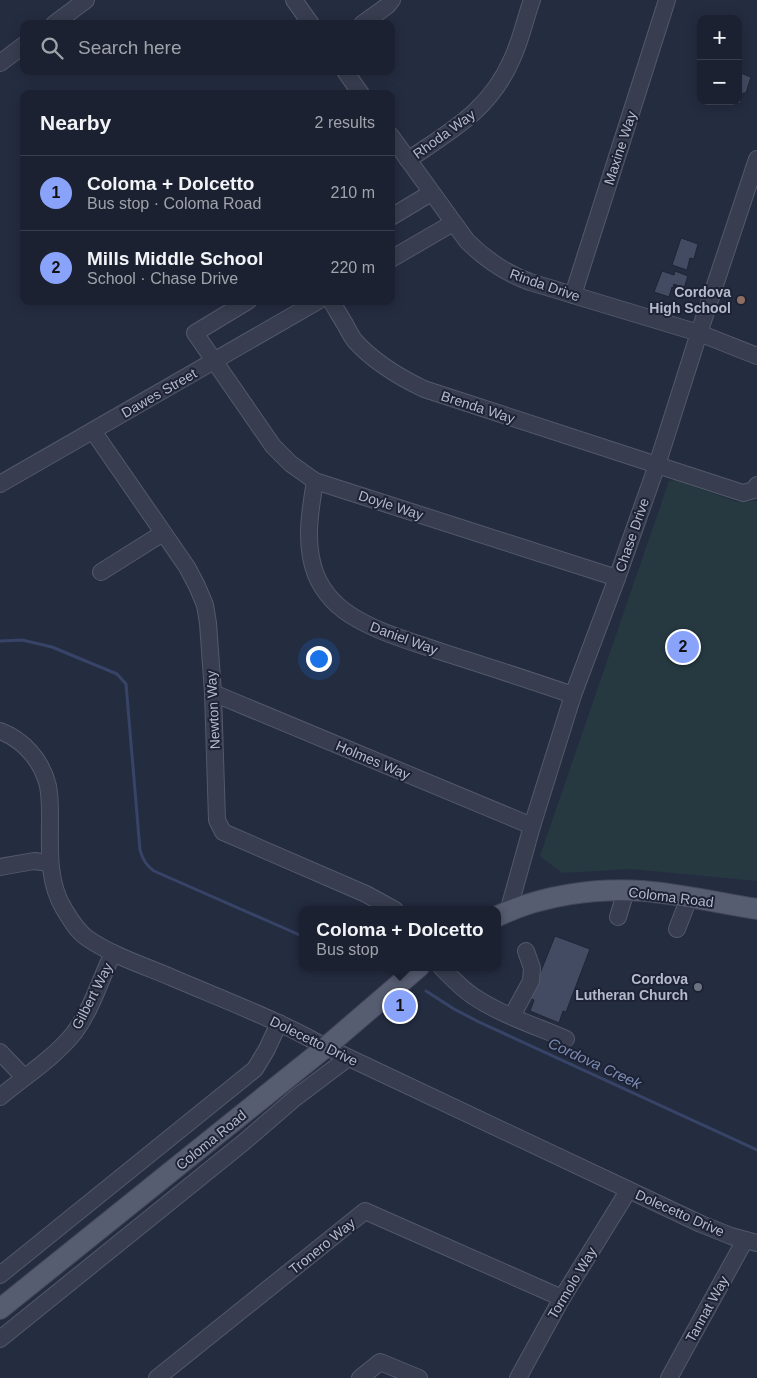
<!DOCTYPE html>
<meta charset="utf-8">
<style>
:root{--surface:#1b2130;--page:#282e3c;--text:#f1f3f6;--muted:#a0a3ab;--line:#393e4c;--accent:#8aa3fa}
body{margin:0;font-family:Arial,sans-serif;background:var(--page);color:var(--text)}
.controls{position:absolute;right:15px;top:15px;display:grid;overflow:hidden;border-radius:10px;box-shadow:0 2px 12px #0003}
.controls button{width:45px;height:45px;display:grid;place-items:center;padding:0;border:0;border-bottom:1px solid var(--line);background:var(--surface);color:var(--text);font:25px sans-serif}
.you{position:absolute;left:318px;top:658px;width:18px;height:18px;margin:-12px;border:4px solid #fff;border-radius:50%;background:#1a73e8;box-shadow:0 0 0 8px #1a73e833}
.badge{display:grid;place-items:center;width:32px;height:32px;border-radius:50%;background:var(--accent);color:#111;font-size:16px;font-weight:700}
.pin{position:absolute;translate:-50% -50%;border:2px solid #fff;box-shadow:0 1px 5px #0006}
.popup{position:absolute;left:299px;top:906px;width:202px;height:65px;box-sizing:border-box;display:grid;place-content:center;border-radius:10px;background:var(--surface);filter:drop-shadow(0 1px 4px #0005);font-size:16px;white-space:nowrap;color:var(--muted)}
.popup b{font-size:19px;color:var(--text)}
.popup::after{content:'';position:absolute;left:50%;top:100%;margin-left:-10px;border:10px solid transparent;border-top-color:var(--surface)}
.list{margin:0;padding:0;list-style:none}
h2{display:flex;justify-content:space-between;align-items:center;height:65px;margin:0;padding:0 20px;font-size:21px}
h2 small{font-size:16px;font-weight:400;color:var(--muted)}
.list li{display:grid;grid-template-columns:32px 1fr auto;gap:15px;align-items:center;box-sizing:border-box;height:75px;padding:0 20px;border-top:1px solid var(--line)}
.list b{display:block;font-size:19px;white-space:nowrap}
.list p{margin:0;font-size:16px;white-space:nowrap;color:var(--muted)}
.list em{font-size:16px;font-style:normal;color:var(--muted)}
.icon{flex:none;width:28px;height:28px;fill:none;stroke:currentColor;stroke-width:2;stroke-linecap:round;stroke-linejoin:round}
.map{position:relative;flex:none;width:757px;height:1378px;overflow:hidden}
.search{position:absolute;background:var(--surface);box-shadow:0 2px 12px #0003;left:20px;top:20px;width:375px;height:55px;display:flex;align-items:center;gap:12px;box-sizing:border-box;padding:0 18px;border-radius:10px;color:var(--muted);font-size:19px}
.panel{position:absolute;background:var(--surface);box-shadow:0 2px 12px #0003;left:20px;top:90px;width:375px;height:215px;border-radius:10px}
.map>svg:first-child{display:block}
</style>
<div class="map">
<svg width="757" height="1378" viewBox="0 0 757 1378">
<rect width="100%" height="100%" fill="#242c40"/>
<path fill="#263941" d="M 675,480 L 737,502 L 757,501 L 757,881 L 630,869 L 562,873 L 540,856 L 669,481 Z"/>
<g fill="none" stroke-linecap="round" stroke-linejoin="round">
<g stroke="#384467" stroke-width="3">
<path d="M 0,641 L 22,640 L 52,647 L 117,674 L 126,684 L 140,850 C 143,860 146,865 154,871 L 302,936"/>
<path d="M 375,967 L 381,970"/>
<path d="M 426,991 L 454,1009 L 479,1022 L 757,1150"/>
</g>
</g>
<g fill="#434b62" stroke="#1f2537">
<path d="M 738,72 L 751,77 L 746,93 L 743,93 L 740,104 L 732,101 L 738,101 Z"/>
<path d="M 681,238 L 698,244 L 694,259 L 690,258 L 687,270 L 672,265 Z"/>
<path d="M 662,271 L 674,275 L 675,271 L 688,276 L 684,288 L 674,284 L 673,288 L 672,287 L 669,297 L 654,292 Z"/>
<path d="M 555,936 L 590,949 L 566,1012 L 563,1011 L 559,1023 L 530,1011 L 534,1000 L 530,998 Z"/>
</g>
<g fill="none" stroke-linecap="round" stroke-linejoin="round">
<defs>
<g id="minor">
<path d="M 294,0 L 311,24"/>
<path d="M 54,24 L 86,0"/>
<path d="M 362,24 L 387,6 L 392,0"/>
<path d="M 0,63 L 24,45"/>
<path d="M 345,71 L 361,94"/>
<path d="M 391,136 L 467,241 C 486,260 505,273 530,282 L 699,333 L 757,356"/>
<path d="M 408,160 C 452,130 490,110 512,59 C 521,40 525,19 532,0"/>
<path d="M 391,217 L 431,193"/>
<path d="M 391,259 L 453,223"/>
<path d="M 573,295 L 667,0"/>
<path d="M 248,301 L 195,333 L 273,446 L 291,464 L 315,481 L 617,578"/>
<path d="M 331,301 C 336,309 340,316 345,324 C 348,330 351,336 355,341 C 374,362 399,377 424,389 L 743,493 L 754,490 L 757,485"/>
<path d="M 93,431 L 187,567 L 197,586 L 205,605 L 208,623 L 213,693 L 217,820 L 223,832 L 366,894 L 395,910"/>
<path d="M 315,481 C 310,511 304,545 316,575 C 324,594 339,609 357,619 C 383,634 413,642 442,652 C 486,666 529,680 573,695"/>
<path d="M 0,484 L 318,301"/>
<path d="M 101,572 L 163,533"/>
<path d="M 213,693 L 532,826"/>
<path d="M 0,731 C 24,740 42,761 48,786 C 50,796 50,806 50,816 C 50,848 47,881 64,909 C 70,919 77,931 87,938 C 113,956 145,966 173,978 C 208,993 244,1007 278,1023 C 295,1030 310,1039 326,1047 L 701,1224 L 731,1236 L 757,1243"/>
<path d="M 0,867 L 34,861 L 50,863"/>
<path d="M 508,912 L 532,826 L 573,695 L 617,578 L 657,465 L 699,333 L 757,159"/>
<path d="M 618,917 L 626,891"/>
<path d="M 677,929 L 689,898"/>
<path d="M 441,967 C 451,977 461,988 473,996 C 501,1015 536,1026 566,1039"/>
<path d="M 512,1016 L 531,981 L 532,968 L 526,951"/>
<path d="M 0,1052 L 24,1077"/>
<path d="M 0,1097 C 24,1077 54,1058 74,1033 C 92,1009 100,980 113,953"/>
<path d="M 0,1275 L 255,1069 L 267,1049 L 279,1023"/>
<path d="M 0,1339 L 244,1142 L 295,1098 L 348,1058"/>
<path d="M 157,1378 L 365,1211 L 562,1298"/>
<path d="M 360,1378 L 380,1362 L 419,1378"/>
<path d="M 518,1378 L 562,1298 L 628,1191"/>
<path d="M 669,1378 L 745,1240"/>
</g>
<g id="major">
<path d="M 498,916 C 542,895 595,888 643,891 C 681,894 719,903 757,909"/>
<path d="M 0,1309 L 326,1047 L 419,967"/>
</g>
</defs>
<use href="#minor" stroke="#53596a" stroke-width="18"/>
<use href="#major" stroke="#424759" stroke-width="22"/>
<use href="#minor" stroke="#383e50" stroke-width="16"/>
<use href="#major" stroke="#565d70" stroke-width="20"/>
</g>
<circle fill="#8d6e63" stroke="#1d2335" stroke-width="2" cx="741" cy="300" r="5"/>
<circle fill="#6b7280" stroke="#1d2335" stroke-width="2" cx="698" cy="987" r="5"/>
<g text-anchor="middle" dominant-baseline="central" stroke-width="4" stroke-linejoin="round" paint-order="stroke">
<g font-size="14" fill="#b5baca" stroke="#1d2335">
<text transform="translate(444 134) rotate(-36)">Rhoda Way</text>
<text transform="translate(620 148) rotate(-72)">Maxine Way</text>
<text transform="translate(545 285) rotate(19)">Rinda Drive</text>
<text transform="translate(159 393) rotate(-30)">Dawes Street</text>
<text transform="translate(478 407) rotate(18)">Brenda Way</text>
<text transform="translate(391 505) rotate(18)">Doyle Way</text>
<text transform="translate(632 535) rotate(-71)">Chase Drive</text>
<text transform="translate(404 638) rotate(20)">Daniel Way</text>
<text transform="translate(213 710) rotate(-93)">Newton Way</text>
<text transform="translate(373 760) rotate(23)">Holmes Way</text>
<text transform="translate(671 897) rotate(7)">Coloma Road</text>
<text transform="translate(92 996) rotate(-63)">Gilbert Way</text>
<text transform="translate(314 1041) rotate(26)">Dolecetto Drive</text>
<text transform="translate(211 1140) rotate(-39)">Coloma Road</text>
<text transform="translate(680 1213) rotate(24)">Dolecetto Drive</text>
<text transform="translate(322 1246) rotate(-39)">Tronero Way</text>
<text transform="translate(572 1283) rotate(-59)">Tormolo Way</text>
<text transform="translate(707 1309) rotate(-61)">Tannat Way</text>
</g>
<g font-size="14" font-weight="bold" fill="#b5baca" stroke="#1d2335" text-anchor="end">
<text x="731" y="292">Cordova<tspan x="731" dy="16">High School</tspan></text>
<text x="688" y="979">Cordova<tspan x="688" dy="16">Lutheran Church</tspan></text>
</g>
<g font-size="15" font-style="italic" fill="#7c8ab2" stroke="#1d2335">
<text transform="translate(595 1063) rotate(25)">Cordova Creek</text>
</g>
</g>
</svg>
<div class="controls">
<button>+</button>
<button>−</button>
</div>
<div class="you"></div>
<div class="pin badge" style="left:400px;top:1006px">1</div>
<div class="popup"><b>Coloma + Dolcetto</b>Bus stop</div>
<div class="pin badge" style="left:683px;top:647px">2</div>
<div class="search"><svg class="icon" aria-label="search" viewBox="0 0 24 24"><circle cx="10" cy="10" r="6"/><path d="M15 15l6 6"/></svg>Search here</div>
<section class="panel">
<h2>Nearby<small>2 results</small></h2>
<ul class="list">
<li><span class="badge">1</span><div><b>Coloma + Dolcetto</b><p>Bus stop · Coloma Road</p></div><em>210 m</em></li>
<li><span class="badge">2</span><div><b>Mills Middle School</b><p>School · Chase Drive</p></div><em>220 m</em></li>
</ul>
</section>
</div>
